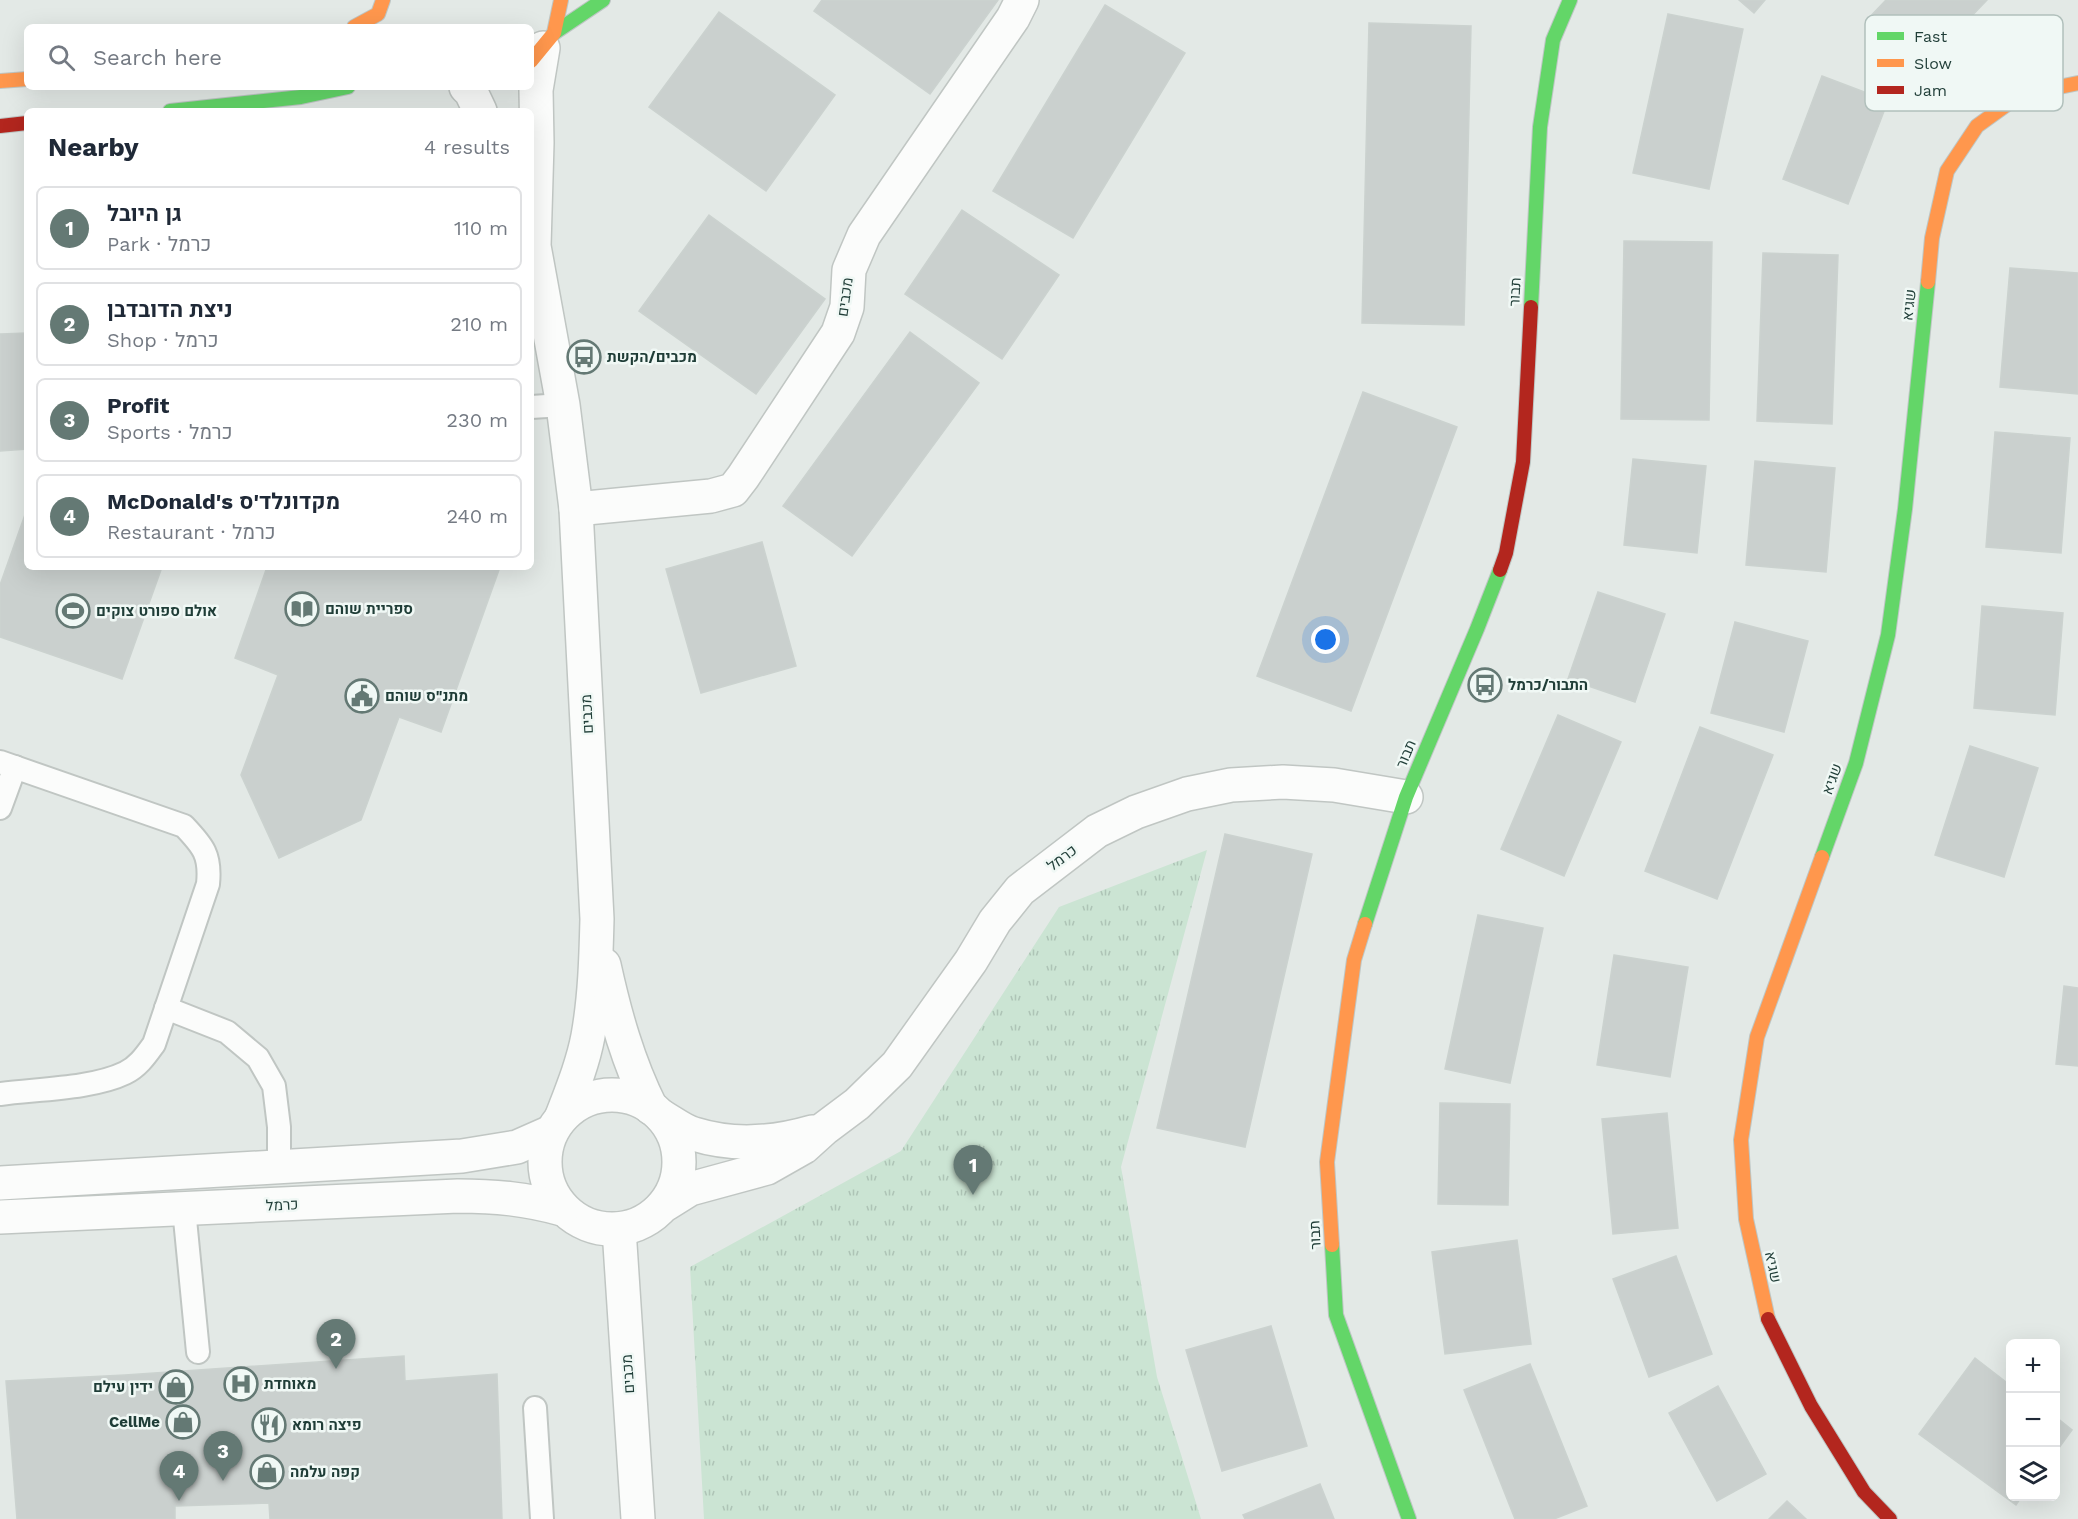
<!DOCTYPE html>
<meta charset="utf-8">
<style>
:root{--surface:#fff;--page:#f6f6f7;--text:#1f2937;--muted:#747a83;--line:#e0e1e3;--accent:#647974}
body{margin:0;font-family:"Work Sans",Heebo,sans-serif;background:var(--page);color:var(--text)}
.controls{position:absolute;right:18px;bottom:18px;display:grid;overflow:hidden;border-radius:9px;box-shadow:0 6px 24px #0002}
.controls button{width:54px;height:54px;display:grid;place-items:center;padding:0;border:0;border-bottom:2px solid var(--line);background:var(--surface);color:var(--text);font:30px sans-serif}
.you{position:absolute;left:1326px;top:640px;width:21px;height:21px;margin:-15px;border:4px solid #fff;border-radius:50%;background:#1a73e8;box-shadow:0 0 0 9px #1a73e833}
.badge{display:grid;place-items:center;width:39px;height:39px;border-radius:50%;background:var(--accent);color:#fff;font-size:20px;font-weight:700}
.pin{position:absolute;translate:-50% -50px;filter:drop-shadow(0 2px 3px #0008)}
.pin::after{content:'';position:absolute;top:32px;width:21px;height:18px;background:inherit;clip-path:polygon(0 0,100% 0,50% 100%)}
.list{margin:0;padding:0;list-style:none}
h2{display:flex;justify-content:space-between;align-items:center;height:78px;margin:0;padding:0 24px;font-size:26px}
h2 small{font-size:20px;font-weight:400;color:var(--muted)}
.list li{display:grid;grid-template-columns:39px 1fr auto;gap:18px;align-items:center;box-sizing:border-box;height:84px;margin:0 12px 12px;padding:0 12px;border:2px solid var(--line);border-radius:9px}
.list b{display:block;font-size:22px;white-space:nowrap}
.list p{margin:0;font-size:20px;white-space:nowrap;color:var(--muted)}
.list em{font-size:20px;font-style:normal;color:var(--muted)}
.icon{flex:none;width:33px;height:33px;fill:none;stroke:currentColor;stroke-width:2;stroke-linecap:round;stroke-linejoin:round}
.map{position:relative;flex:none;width:2078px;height:1519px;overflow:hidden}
.search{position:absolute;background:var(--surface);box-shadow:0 6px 24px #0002;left:24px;top:24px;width:510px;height:66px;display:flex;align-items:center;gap:15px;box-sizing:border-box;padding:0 21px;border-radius:9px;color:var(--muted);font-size:22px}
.panel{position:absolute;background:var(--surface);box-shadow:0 6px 24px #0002;left:24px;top:108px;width:510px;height:462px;border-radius:9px}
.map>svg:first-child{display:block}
</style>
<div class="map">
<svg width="2078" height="1519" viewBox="0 0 2078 1519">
<defs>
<pattern id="grass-tufts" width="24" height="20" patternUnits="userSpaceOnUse" patternTransform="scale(1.5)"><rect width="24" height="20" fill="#cbe4d3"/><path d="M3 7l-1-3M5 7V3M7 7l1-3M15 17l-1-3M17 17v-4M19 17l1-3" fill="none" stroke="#aec4b6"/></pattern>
</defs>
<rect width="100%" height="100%" fill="#e3e9e6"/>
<path fill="url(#grass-tufts)" d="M 1207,850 L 1121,1167 L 1157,1377 L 1201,1519 L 704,1519 L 690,1267 L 901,1151 L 1059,907 Z"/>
<g fill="#cad0ce" stroke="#cbd2cf" stroke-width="1.5">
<path d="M 822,0 L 998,0 L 930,94 L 814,11 Z"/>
<path d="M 1739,0 L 1765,0 L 1754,13 Z"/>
<path d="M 1886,0 L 1987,0 L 1919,71 L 1866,21 Z"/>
<path d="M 1105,5 L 1185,53 L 1073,238 L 993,191 Z"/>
<path d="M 719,12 L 835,95 L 766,191 L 649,107 Z"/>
<path d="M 1668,14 L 1743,29 L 1709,189 L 1633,173 Z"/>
<path d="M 1369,23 L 1471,26 L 1464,325 L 1362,323 Z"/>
<path d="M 1822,76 L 1888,101 L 1848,204 L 1783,179 Z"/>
<path d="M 962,210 L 1059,275 L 1002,359 L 905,294 Z"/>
<path d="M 709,215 L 825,299 L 756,394 L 639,311 Z"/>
<path d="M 1624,241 L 1712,242 L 1709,420 L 1621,419 Z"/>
<path d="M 1763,253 L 1838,255 L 1832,424 L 1757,421 Z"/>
<path d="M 2010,268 L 2078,273 L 2078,394 L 2000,387 Z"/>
<path d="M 910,332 L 979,383 L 852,556 L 783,506 Z"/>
<path d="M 27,333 L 27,449 L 0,451 L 0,334 Z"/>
<path d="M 1363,392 L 1457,427 L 1351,711 L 1257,676 Z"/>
<path d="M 1995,432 L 2070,438 L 2061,553 L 1986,547 Z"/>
<path d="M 1633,459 L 1706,466 L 1697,553 L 1624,545 Z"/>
<path d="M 1755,461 L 1835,468 L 1826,572 L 1746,565 Z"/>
<path d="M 27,509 L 27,567 L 162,567 L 122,679 L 0,637 L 0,585 Z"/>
<path d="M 762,542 L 796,666 L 701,693 L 666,569 Z"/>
<path d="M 267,567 L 500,567 L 441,732 L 399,717 L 361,820 L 279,858 L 241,775 L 278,675 L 235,658 Z"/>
<path d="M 1598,592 L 1665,614 L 1635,702 L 1568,679 Z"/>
<path d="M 1982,606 L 2063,613 L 2055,715 L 1974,708 Z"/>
<path d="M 1735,622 L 1808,641 L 1784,732 L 1711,713 Z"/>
<path d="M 1558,715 L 1621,742 L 1564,876 L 1501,849 Z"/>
<path d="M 1700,727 L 1773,755 L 1717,899 L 1645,871 Z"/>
<path d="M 1970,746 L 2038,768 L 2004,877 L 1935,855 Z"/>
<path d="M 1225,834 L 1312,854 L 1245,1147 L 1157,1128 Z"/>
<path d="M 1478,915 L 1543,928 L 1510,1083 L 1445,1069 Z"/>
<path d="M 1614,955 L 1688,967 L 1670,1077 L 1597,1065 Z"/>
<path d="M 2064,986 L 2078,988 L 2078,1066 L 2056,1064 Z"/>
<path d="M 1440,1103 L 1510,1104 L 1508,1205 L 1438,1204 Z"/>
<path d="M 1667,1113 L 1678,1228 L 1613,1234 L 1602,1119 Z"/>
<path d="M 1517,1240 L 1531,1344 L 1445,1354 L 1432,1252 Z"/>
<path d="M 1676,1256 L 1712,1354 L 1649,1377 L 1613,1279 Z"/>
<path d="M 1271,1326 L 1307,1446 L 1222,1471 L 1186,1350 Z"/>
<path d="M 404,1356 L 405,1381 L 497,1374 L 502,1519 L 270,1519 L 269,1503 L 175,1506 L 175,1519 L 17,1519 L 6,1381 L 125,1375 Z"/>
<path d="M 1975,1358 L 2010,1385 L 2010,1496 L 2022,1496 L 2016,1505 L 1919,1434 Z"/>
<path d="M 1530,1364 L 1587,1506 L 1554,1519 L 1515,1519 L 1464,1390 Z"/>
<path d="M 1718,1386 L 1766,1474 L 1717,1501 L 1669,1413 Z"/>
<path d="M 2056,1417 L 2072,1430 L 2056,1452 Z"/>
<path d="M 1320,1484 L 1334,1519 L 1245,1519 L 1243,1515 Z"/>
<path d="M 1787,1501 L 1806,1519 L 1769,1519 Z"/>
</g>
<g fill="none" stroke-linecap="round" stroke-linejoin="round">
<defs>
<g id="lane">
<path d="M 531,407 L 563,405"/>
<path d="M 0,762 L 184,826 C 203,846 211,855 208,884 L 154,1044 C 146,1055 138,1067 125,1073 C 92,1089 36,1089 0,1094"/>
<path d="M 0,808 L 15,767"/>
<path d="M 166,1008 L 227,1032 L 258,1058 L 274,1086 L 279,1127 L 279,1166"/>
<path d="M 184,1209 L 198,1352"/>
<path d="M 535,1408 L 542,1519"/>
</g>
<g id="street">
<path d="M 543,48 L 536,90 L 537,143 L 534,246 L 563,405 L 576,509 L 597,919 C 596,958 595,997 588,1036 C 583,1063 572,1090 562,1116"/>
<path d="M 466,87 L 471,92 L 480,111"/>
<path d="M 576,509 L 711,496 L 733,490 L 743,477 L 838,333 L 847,307 L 849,270 L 864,235 L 1013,18 L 1022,0"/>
<path d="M 604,965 C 615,1015 628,1062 651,1108"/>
<circle cx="612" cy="1162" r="67"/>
<path d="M 661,1116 C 672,1122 683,1131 694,1134 C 732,1146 774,1143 812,1132"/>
<path d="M 0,1183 L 462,1156 L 517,1147 L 551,1132"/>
<path d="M 666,1204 L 690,1189 L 767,1168 L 804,1147 L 825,1128 L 857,1104 L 897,1065 L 971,961 L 995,921 L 1020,890 L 1097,831 L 1136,812 L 1187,794 L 1231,785 L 1283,782 L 1334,785 L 1406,797"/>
<path d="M 0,1217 L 458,1196 C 496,1196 526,1199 562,1209"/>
<path d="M 619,1229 L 638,1519"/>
</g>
<g id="fast">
<path d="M 554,33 L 603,0"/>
<path d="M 170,111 L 301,97 L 348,87"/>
<path d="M 1531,307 L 1540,127 L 1553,40 L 1570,0"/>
<path d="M 1822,857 L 1856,763 L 1888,635 L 1905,509 L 1928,282"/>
<path d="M 1365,924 L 1406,797 L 1477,629 L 1500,570"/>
<path d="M 1332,1245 L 1336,1315 L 1409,1519"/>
</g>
<g id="slow">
<path d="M 354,27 L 378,14 L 383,0"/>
<path d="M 531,61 L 554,33 L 561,0"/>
<path d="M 0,81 L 27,79"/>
<path d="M 1928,282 L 1932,238 L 1947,171 L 1977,126 L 2020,95 L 2078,83"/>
<path d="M 1332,1245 L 1327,1162 L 1354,960 L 1365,924"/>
<path d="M 1768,1319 L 1746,1219 L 1741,1140 L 1757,1037 L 1822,857"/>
</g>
<g id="jam">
<path d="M 0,126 L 27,123"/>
<path d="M 1500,570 L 1506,553 L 1523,462 L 1531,307"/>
<path d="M 1768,1319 L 1811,1406 L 1864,1492 L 1890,1519"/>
</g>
</defs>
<use href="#lane" stroke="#c0c6c3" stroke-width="26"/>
<use href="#street" stroke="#c0c6c3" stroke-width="36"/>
<use href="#fast" stroke="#bec6c4" stroke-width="16"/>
<use href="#slow" stroke="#bec6c4" stroke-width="16"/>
<use href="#jam" stroke="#bec6c4" stroke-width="16"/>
<use href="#lane" stroke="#fbfcfb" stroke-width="22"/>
<use href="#street" stroke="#fbfcfb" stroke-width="33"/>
<use href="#fast" stroke="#63d668" stroke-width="14"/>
<use href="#slow" stroke="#ff974d" stroke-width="14"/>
<use href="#jam" stroke="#b3261e" stroke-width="14"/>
</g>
<defs>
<symbol id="bus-ring" viewBox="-11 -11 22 22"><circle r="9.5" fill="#f0f8f5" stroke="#647974" stroke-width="1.5"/><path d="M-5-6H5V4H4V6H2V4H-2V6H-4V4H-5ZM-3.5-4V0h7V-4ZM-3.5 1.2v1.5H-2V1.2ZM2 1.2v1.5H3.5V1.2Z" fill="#647974"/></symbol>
<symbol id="library-ring" viewBox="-11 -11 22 22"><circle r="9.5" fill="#f0f8f5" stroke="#647974" stroke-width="1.5"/><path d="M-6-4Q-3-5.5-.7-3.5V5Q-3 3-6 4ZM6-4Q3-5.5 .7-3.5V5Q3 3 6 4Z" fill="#647974"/></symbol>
<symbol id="stadium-ring" viewBox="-11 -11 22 22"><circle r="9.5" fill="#f0f8f5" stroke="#647974" stroke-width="1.5"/><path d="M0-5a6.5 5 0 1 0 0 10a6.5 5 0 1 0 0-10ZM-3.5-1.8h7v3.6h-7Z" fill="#647974"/></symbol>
<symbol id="civic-ring" viewBox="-11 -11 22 22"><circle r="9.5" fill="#f0f8f5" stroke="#647974" stroke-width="1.5"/><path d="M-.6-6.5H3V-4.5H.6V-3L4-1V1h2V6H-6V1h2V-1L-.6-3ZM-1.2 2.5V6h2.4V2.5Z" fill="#647974"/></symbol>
<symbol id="hospital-ring" viewBox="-11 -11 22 22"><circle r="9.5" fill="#f0f8f5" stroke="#647974" stroke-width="1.5"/><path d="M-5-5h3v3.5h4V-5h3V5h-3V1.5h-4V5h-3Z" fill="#647974"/></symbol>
<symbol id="shop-ring" viewBox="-11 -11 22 22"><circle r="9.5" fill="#f0f8f5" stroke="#647974" stroke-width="1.5"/><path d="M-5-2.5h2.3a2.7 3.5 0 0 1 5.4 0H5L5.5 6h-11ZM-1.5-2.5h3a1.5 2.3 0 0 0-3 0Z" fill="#647974"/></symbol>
<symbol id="restaurant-ring" viewBox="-11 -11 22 22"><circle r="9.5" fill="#f0f8f5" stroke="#647974" stroke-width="1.5"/><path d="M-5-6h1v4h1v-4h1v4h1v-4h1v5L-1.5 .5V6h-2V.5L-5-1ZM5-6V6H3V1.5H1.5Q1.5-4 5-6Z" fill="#647974"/></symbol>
</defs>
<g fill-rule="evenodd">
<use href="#bus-ring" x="565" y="338" width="38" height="38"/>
<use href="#library-ring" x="283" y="590" width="38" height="38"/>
<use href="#stadium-ring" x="54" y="592" width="38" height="38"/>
<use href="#bus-ring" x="1466" y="666" width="38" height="38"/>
<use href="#civic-ring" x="343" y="677" width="38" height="38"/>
<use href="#hospital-ring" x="222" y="1365" width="38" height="38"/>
<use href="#shop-ring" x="157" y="1368" width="38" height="38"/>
<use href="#shop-ring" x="164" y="1403" width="38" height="38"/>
<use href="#restaurant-ring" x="250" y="1406" width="38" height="38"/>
<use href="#shop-ring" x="248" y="1453" width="38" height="38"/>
</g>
<g text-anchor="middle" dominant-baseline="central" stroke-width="5" stroke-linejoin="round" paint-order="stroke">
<g font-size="15" fill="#1f3d37" stroke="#f0f8f5">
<text transform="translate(1515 292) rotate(-87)">תבור</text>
<text transform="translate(845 297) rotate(-82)">מכבים</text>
<text transform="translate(1909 305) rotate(-84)">שגיא</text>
<text transform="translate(587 714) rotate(-93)">מכבים</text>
<text transform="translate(1406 754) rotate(-67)">תבור</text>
<text transform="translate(1832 779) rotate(-70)">שגיא</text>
<text transform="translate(1062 858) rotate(-37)">כרמל</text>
<text transform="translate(282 1205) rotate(-3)">כרמל</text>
<text transform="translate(1315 1235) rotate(-93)">תבור</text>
<text transform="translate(1773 1267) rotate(78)">שגיא</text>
<text transform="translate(628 1374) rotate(-94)">מכבים</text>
</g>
<g font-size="15" font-weight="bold" fill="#1f3d37" stroke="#f0f8f5" text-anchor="start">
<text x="607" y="357">מכבים/הקשת</text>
<text x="325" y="609">ספריית שוהם</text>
<text x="96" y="611">אולם ספורט צוקים</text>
<text x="1508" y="685">התבור/כרמל</text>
<text x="385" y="696">מתנ"ס שוהם</text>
<text x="264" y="1384">מאוחדת</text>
<text x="153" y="1387" text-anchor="end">ידין עילם</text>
<text x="160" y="1422" text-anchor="end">CellMe</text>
<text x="292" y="1425">פיצה רומא</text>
<text x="290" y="1472">קפה עלמה</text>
</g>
</g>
<rect x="1865" y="15" width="198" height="96" rx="9" fill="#f0f8f5" stroke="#b1c0bc" stroke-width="1.5"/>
<rect x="1877" y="32" width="27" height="8" fill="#63d668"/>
<rect x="1877" y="59" width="27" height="8" fill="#ff974d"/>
<rect x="1877" y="86" width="27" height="8" fill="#b3261e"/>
<g font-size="16" fill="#1f3d37">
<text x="1914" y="42">Fast</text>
<text x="1914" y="69">Slow</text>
<text x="1914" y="96">Jam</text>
</g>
</svg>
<div class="controls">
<button>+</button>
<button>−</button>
<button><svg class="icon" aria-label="layers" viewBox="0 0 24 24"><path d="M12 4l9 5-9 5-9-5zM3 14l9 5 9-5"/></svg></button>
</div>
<div class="you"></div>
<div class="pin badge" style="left:973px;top:1195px">1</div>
<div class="pin badge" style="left:336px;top:1369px">2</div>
<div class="pin badge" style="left:223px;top:1481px">3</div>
<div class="pin badge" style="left:179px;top:1501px">4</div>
<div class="search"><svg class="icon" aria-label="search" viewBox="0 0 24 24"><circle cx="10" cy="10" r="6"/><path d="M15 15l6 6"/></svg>Search here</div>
<section class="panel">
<h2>Nearby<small>4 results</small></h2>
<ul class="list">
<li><span class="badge">1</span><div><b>גן היובל</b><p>Park · כרמל</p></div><em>110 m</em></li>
<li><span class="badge">2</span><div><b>ניצת הדובדבן</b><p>Shop · כרמל</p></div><em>210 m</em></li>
<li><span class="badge">3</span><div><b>Profit</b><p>Sports · כרמל</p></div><em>230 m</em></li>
<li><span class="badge">4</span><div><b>McDonald's מקדונלד'ס</b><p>Restaurant · כרמל</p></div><em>240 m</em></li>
</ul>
</section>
</div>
